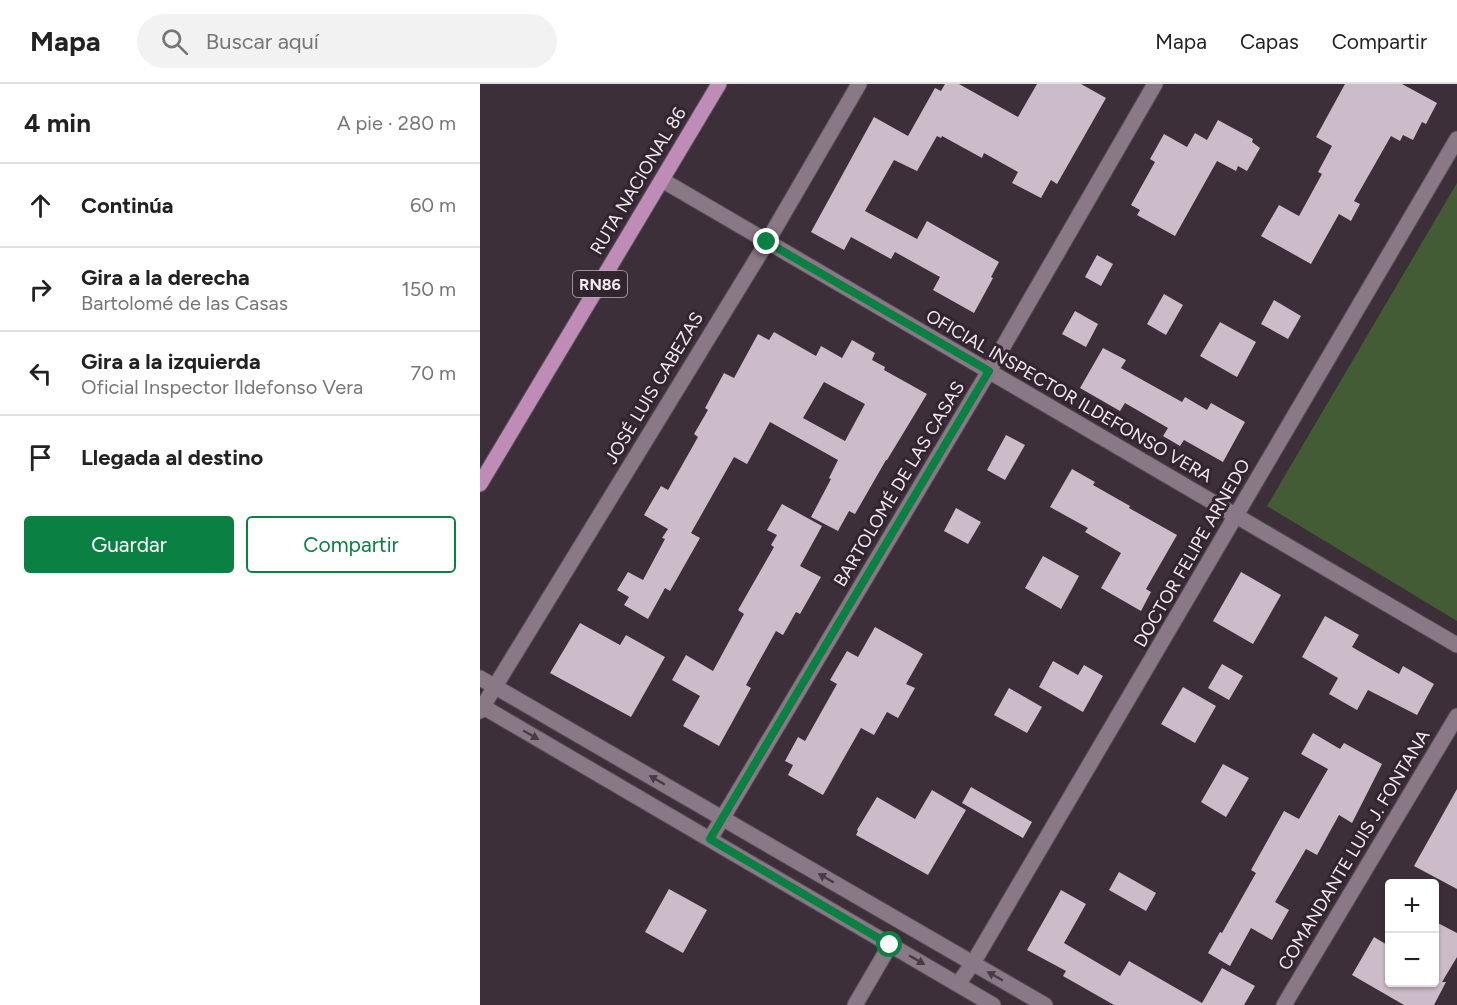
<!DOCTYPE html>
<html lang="es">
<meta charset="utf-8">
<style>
:root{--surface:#fff;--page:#f2f2f2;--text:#222;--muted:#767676;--line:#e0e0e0;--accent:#0b8043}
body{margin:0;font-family:Figtree,sans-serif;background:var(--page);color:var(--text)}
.controls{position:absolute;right:18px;bottom:18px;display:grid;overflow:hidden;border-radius:6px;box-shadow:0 2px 4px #0004}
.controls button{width:54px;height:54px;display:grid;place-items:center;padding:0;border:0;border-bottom:2px solid var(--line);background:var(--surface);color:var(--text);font:30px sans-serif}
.stop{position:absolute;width:18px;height:18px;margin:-14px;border:4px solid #0b8043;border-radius:50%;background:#fff}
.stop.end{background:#0b8043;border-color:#fff;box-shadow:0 2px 6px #0008}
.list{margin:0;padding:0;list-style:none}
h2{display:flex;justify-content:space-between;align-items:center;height:78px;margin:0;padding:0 24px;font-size:26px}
h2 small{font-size:20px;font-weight:400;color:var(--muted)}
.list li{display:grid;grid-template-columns:39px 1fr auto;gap:18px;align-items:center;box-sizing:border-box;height:84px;padding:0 24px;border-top:2px solid var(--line)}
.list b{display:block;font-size:22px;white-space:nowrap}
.list p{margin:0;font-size:20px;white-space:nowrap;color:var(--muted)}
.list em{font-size:20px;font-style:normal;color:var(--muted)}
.actions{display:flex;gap:12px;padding:18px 24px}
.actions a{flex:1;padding:14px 0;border:2px solid var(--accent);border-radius:6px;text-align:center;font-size:21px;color:var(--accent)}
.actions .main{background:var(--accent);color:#fff}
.icon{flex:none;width:33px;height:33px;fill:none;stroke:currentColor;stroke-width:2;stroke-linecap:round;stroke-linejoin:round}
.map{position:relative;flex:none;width:977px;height:921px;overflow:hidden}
header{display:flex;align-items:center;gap:36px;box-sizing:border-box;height:84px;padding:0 30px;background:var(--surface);border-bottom:2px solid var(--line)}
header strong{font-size:28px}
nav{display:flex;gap:33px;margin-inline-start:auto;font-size:21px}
.search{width:420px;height:54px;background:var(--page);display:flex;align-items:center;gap:15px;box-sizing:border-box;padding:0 21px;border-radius:33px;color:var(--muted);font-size:22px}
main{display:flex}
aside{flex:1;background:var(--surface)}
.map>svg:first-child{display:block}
</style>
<header>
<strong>Mapa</strong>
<div class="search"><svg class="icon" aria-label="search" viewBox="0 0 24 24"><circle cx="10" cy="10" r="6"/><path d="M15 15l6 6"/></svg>Buscar aquí</div>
<nav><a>Mapa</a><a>Capas</a><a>Compartir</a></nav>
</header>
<main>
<aside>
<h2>4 min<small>A pie · 280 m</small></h2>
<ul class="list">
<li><svg class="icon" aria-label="ahead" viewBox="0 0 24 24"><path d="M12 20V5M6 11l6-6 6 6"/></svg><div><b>Continúa</b></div><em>60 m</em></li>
<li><svg class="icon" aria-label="right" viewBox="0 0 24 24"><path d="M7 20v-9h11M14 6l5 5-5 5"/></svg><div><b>Gira a la derecha</b><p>Bartolomé de las Casas</p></div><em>150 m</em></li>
<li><svg class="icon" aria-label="left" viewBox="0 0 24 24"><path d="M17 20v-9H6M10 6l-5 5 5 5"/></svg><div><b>Gira a la izquierda</b><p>Oficial Inspector Ildefonso Vera</p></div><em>70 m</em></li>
<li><svg class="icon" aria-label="arrive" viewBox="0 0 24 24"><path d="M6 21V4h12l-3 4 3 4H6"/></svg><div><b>Llegada al destino</b></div></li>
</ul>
<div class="actions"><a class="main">Guardar</a><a>Compartir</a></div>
</aside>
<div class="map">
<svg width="977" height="921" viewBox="0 0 977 921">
<rect width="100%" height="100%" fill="#3c2f3a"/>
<path fill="#445c35" d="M 977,99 L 977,537 L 787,422 Z"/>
<g fill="#ccbbc9" fill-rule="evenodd">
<path d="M 465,0 L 479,0 L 538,33 L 557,0 L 601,0 L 626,14 L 577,100 L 571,96 L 561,114 L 532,99 L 538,88 L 504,69 L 502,74 L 462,52 L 461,54 L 457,52 L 437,87 L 414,76 L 385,127 L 437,155 L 447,137 L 519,178 L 511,193 L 513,194 L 494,229 L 453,206 L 460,193 L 415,168 L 411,175 L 371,153 L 364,166 L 331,148 L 394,33 L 428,52 L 455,4 L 461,7 Z"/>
<path d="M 865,0 L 922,0 L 957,19 L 946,40 L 942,38 L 933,56 L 923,51 L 920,57 L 911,52 L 874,117 L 880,120 L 871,137 L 859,130 L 831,180 L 781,152 L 799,121 L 819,132 L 842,90 L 838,88 L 852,62 L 836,53 Z"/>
<path d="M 738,36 L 773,55 L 772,58 L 780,64 L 767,87 L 758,82 L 756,87 L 737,77 L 695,152 L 657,131 L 660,126 L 651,121 L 675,78 L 670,75 L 684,50 L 707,63 L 715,49 L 727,56 Z"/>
<path d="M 617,171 L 633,180 L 621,202 L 605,193 Z"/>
<path d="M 684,210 L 703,221 L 686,251 L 667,240 Z"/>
<path d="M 794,216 L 821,232 L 808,255 L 781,240 Z"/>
<path d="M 595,227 L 618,240 L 606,263 L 582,250 Z"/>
<path d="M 740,238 L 776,258 L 757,293 L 720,272 Z"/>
<path d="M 294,248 L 336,272 L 341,262 L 362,274 L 372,256 L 395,269 L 392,276 L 405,283 L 404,286 L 447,310 L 407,376 L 406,376 L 375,430 L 369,427 L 358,447 L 331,433 L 351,395 L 349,394 L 358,376 L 290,338 L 267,380 L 254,373 L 211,449 L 220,454 L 190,507 L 185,504 L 168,535 L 144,521 L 149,513 L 137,506 L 148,488 L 163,496 L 185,455 L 182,454 L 188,445 L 164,431 L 181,402 L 188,406 L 218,353 L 214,350 L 228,326 L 225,324 L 244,289 L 254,294 L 278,250 L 289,256 ZM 344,298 L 385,320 L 365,357 L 323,334 Z"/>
<path d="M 623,264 L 646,276 L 641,284 L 702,318 L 705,313 L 727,326 L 731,319 L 765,338 L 743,378 L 704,356 L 700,362 L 683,352 L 688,344 L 645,319 L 640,327 L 600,304 Z"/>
<path d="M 526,351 L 545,361 L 525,396 L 507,386 Z"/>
<path d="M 592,385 L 615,398 L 613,401 L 650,422 L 649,424 L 697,451 L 666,505 L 671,508 L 661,527 L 621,504 L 641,469 L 605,448 L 608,444 L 570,423 Z"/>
<path d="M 302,420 L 342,442 L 320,482 L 341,493 L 320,530 L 316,528 L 303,551 L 296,547 L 266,601 L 271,604 L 239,662 L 203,642 L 220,612 L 192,596 L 206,571 L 233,587 L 264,530 L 258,526 L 294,463 L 291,461 L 297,451 L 287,446 Z"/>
<path d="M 476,424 L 501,438 L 488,460 L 464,447 Z"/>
<path d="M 563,472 L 599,492 L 581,525 L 545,504 Z"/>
<path d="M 761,488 L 801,511 L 773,560 L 733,537 Z"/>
<path d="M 845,532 L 879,551 L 872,563 L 919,590 L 923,582 L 954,600 L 937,631 L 888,606 L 877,626 L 849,610 L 858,594 L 822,573 Z"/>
<path d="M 100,539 L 140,561 L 146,551 L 185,573 L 151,633 L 70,589 Z"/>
<path d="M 395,543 L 443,570 L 426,600 L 435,604 L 418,634 L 407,628 L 394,651 L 381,644 L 343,711 L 308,691 L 313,681 L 305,677 L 318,653 L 325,657 L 357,600 L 350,596 L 367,567 L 378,573 Z"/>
<path d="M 573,577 L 598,591 L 604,581 L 623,592 L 603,628 L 559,603 Z"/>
<path d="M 742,580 L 763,592 L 749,616 L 728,604 Z"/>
<path d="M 703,603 L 736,622 L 715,659 L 681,640 Z"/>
<path d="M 529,604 L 562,623 L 547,649 L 514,631 Z"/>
<path d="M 833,649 L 860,665 L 864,659 L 902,680 L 872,739 L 859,731 L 837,771 L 826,765 L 795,818 L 809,826 L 792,856 L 771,844 L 750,882 L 728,869 L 740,848 L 742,849 L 776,789 L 771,786 L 804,727 L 819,735 L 848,685 L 821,670 Z"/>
<path d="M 743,680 L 769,694 L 746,733 L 721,718 Z"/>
<path d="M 491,703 L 552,738 L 543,754 L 482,719 Z"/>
<path d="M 977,705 L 977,805 L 934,782 Z"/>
<path d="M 452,706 L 486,726 L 448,791 L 376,751 L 378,747 L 377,746 L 397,713 L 435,735 Z"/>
<path d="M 639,788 L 676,809 L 666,827 L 629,806 Z"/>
<path d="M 189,805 L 227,826 L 203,869 L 165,848 Z"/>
<path d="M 581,806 L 606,820 L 584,859 L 640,892 L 649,877 L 722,919 L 742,884 L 775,902 L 764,921 L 634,921 L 583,892 L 586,887 L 547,866 Z"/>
<path d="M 954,837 L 977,849 L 977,873 L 962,898 L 966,898 L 954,921 L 924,921 L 872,891 L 894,853 L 909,862 L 909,898 L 954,898 Z"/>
</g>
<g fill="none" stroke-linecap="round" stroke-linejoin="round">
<defs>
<g id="minor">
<path d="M 182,96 L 977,561"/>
<path d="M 0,594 L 565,921"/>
<path d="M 0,621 L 513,921"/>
<path d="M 0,627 L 287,158 L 379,0"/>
<path d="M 230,755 L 509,287 L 675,0"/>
<path d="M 478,900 L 493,879 L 977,55"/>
<path d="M 375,921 L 410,861"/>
<path d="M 804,921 L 977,632"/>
</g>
<path id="major" d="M 0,400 L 239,0"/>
</defs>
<use href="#minor" stroke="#594e57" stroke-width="17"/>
<use href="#major" stroke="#594e57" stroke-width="17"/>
<use href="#minor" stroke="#897986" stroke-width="15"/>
<use href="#major" stroke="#be8cb6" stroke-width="15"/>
</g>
<defs><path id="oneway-solid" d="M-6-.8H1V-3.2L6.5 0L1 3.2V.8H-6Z" transform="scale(1.5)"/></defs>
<g fill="#483a46">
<use href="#oneway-solid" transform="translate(51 651) rotate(30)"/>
<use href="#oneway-solid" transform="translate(177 696) rotate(-150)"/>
<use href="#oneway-solid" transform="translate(346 794) rotate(-150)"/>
<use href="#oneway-solid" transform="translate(437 876) rotate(30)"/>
<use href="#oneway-solid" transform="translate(515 892) rotate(-150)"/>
</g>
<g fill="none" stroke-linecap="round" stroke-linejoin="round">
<path stroke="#0b8043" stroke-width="8" d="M 287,158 L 509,287 L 230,755 L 410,861"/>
</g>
<g text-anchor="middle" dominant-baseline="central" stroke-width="6" stroke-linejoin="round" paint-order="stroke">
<rect fill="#322530" stroke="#b9afb7" stroke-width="1.5" x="93" y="187" width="54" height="26" rx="4.5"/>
<g font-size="16" font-weight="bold" fill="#f3eaf1">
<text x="120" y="200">RN86</text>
</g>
<g font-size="18" fill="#f3eaf1" stroke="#322530">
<text transform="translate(158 97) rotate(-59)">RUTA NACIONAL 86</text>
<text transform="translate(174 304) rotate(-59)">JOSÉ LUIS CABEZAS</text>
<text transform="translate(589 312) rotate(30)">OFICIAL INSPECTOR ILDEFONSO VERA</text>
<text transform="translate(419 400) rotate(-59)">BARTOLOMÉ DE LAS CASAS</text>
<text transform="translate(712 469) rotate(-60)">DOCTOR FELIPE ARNEDO</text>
<text transform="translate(874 766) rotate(-59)">COMANDANTE LUIS J. FONTANA</text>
</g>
</g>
</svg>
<div class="controls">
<button>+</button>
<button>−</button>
</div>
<div class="stop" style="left:410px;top:861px"></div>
<div class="stop end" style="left:287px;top:158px"></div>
</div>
</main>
